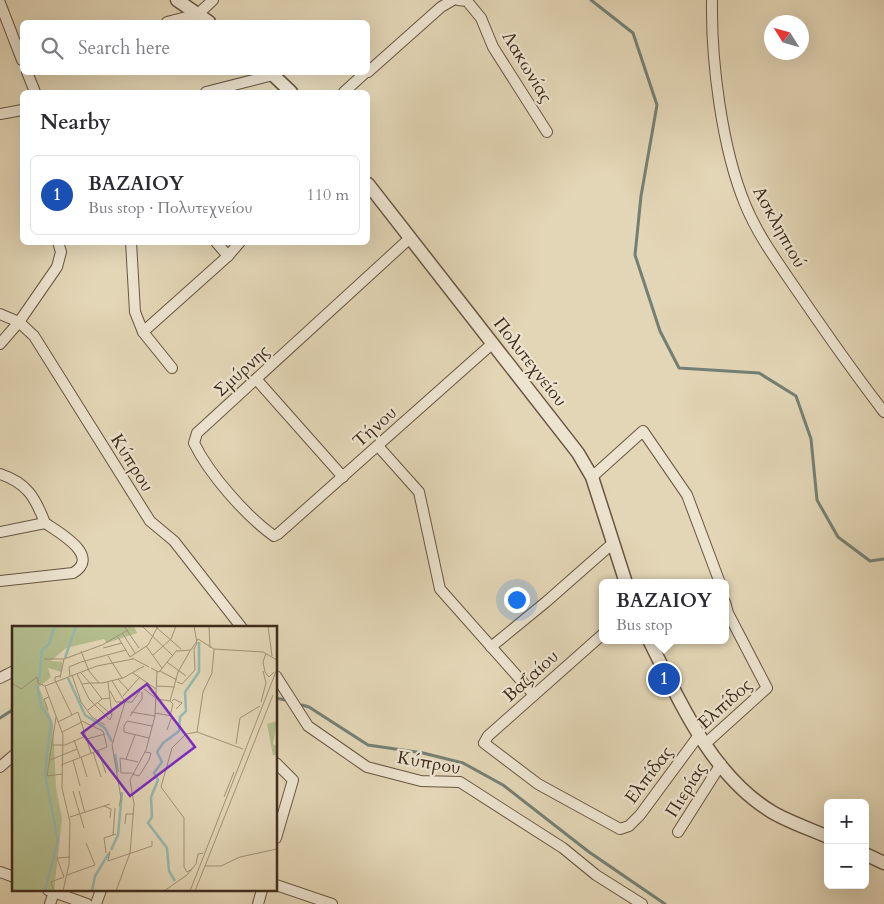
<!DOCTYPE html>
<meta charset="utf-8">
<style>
:root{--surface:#fff;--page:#f7f7f7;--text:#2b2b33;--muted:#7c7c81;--line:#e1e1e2;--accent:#8f2418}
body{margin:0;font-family:Cardo,serif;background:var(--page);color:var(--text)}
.controls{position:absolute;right:15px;bottom:15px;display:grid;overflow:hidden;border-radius:8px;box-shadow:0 5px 20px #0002}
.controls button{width:45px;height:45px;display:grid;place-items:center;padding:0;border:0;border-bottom:1px solid var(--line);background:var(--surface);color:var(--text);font:25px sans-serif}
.compass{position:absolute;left:764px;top:15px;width:45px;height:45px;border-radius:50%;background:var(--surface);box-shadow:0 5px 20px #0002;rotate:307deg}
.you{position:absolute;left:516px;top:599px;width:18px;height:18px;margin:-12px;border:4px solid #fff;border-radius:50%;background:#1a73e8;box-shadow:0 0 0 8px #1a73e833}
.badge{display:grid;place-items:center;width:32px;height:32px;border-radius:50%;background:var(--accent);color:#fff;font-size:16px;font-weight:700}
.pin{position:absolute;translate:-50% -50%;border:2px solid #fff;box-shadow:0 1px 5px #0006}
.popup{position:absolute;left:599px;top:579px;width:130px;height:65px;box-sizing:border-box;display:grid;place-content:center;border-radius:8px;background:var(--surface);filter:drop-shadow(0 1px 4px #0005);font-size:16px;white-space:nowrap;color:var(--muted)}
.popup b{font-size:19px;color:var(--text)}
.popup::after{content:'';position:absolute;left:50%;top:100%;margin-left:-10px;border:10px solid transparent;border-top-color:var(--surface)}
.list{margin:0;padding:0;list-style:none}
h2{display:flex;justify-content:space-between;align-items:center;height:65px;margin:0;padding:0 20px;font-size:21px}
h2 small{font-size:16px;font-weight:400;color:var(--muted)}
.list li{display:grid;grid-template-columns:32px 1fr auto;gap:15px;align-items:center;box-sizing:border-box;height:80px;margin:0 10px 10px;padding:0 10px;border:1px solid var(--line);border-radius:8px}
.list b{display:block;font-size:19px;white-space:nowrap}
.list p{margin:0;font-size:16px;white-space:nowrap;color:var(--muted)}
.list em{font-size:16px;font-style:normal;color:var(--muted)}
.icon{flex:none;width:28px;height:28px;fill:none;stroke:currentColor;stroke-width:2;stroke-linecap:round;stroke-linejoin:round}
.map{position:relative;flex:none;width:884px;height:904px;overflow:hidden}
.search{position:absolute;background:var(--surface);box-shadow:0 5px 20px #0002;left:20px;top:20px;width:350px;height:55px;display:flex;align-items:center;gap:12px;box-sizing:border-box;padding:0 18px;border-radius:8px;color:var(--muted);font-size:19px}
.panel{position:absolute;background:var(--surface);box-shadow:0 5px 20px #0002;left:20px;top:90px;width:350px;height:155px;border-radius:8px}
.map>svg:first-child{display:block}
</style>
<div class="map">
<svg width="884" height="904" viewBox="0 0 884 904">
<rect width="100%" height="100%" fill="#e3d6b6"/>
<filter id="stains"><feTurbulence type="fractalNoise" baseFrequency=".004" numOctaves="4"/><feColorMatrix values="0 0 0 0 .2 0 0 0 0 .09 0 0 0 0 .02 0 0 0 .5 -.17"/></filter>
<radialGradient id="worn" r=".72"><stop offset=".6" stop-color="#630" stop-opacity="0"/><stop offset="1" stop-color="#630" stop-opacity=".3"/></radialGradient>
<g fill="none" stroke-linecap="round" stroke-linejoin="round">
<g stroke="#738075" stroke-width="3">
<path d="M 591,0 L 633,33 L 657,105 L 641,196 L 635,255 L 660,331 L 679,368 L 759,373 L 796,396 L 811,439 L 817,500 L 838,537 L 870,561 L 884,559"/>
<path d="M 276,698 L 285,700"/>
<path d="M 302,705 L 309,707 L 368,745 L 423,753 L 463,763 L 503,785 L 589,852 L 665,904"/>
<path d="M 0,718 L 14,709"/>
</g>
<defs>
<g id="minor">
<path d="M 458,0 L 467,1 L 481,18 L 493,47 L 547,132"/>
<path d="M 712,0 C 711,62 722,148 745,204 C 758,236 779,264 798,292 C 826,333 854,373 884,412"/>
<path d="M 0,3 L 22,60"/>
<path d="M 167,22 L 198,14 L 213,0"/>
<path d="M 27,72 L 35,92"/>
<path d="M 368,72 L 441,7 L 453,0"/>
<path d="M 206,92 L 273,75"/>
<path d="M 344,92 L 366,72"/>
<path d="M 0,114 L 22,110"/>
<path d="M 410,238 L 197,433 L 194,443 C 209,474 246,516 274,536 L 278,534 L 493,343"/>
<path d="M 131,242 L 135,312 L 143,332 L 172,368"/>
<path d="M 216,242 L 228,256"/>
<path d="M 0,314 L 19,322 L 34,336 L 150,521 L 174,541 L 242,628"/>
<path d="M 143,332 L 228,256 L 240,242"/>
<path d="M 0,344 L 19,322 L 57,267 L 61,252 L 58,242"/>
<path d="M 257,380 L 343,477"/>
<path d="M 378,446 L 419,492 L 440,589 L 534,695"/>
<path d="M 0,474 C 27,483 35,497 45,523"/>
<path d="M 592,477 L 643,431 L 687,495 L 720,583"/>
<path d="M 0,532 L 45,523 C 58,532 102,556 73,573 L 0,581"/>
<path d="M 603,634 L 488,736 L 484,743 L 538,784 L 620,829 L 629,826 L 640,815 L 699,735"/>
<path d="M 652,645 L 663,640"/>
<path d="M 491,647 L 546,602 L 613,543"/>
<path d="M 276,676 L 308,726 L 367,767 L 421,781 L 460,782 L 563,848 L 596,875 L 642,904"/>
<path d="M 0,678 L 14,671"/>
<path d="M 705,744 L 767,688 L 728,613 L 725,602"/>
<path d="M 276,763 L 293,780 L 276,838"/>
<path d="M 0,767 L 14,755"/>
<path d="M 678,832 L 721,764"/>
<path d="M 0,872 L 14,877"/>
<path d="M 276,885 L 332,904"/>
<path d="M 48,890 L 87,904"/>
<path d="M 50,904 L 54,892"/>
<path d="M 96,904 L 101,890"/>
<path d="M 258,904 L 262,890"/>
</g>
<g id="tertiary">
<path d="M 177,0 L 209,22"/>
<path d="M 270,72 L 291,92"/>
<path d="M 368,184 L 578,453 L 592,477 L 626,583"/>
<path d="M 649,640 C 680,702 711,775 772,812 C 789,822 810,829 828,837"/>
<path d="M 865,854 L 884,863"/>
</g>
</defs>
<use href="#minor" stroke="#685642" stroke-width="12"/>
<use href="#tertiary" stroke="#685642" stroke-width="15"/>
<use href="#minor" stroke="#ede4d0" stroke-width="10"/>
<use href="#tertiary" stroke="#ede4d0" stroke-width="12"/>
</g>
<g text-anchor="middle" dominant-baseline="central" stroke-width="4.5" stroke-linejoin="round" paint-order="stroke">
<g font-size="18" fill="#3f2b1b" stroke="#ede4d0">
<text transform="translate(527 67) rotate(59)">Λακωνίας</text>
<text transform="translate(779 227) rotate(61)">Ασκληπιού</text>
<text transform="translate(530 362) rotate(52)">Πολυτεχνείου</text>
<text transform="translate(242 371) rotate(-42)">Σμύρνης</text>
<text transform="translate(375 427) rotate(-42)">Τήνου</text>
<text transform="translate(132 463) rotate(58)">Κύπρου</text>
<text transform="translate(531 676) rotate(-42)">Βαζαίου</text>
<text transform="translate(725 704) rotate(-42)">Ελπίδος</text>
<text transform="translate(429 763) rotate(10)">Κύπρου</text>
<text transform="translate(649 775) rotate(-53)">Ελπίδας</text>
<text transform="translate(686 790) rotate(-58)">Πιερίας</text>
</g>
</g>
<g transform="translate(12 626)">
<rect width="265" height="265" fill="#e3d6b6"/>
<path d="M 0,0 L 122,0 L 125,7 L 95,17 L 92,13 L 54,22 L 39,35 L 50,36 L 50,46 L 36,42 L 39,51 L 27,61 L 41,98 L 44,162 L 50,193 L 42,265 L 0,265 ZM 265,95 L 261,118 L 265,120 L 265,129 L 261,129 L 255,98 Z" fill="#b4be8e"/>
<path fill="none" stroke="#95b9b1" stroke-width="2.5" d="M 53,32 L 64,0M 56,52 L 73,89 L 93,102 L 100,116M 27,55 L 30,24 L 37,18 L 43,0M 25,59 L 29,80 L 39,95 L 33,148 L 46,215 L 33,265M 103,128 L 106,146M 99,224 L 106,209 L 110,166M 163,255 L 157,245 L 155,222 L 136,197 L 140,191 L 139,171 L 146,154 L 142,147 L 150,136 L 145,126 L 151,117 L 167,105 L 168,91 L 174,85 L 173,66 L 187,46 L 187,16M 80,265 L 83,250 L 97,227"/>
<path fill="none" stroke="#a19278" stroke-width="1" d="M 112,0 L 127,22M 130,0 L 160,29M 197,0 L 198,22M 256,0 L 260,30M 144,1 L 169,23M 111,8 L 123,27M 106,11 L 118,31 L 136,19 L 146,0M 90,19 L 116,4M 134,20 L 150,42M 91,22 L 110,17M 69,25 L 77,45 L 87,57M 165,25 L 179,24 L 186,13 L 202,23 L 251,26 L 265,34M 254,27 L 251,36 L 253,46 L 257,51 L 262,46M 141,29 L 159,13 L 164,0M 96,30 L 110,52M 120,32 L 137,41M 32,33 L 52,33 L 90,19M 155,36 L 174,50M 139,42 L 147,46 L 165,24M 148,45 L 165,54M 69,47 L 78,57 L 90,57 L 111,52 L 132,40M 121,47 L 144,63M 65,48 L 77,73 L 98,94M 60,49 L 69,76 L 80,91 L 93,99M 48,50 L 43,51 L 43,54 L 60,89M 58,50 L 57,41 L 69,36 L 114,24M 48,52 L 52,33M 106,53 L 117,65M 100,55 L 113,76 L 100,119 L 109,172 L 107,180M 96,56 L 100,89M 165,56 L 170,58 L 183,44 L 182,23 L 185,17 L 182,0M 0,57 L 9,63 L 25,51 L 26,57 L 33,60 L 51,109 L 50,162 L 58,196 L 57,238 L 51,265M 70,58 L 78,57 L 90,73M 33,60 L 85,40 L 121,33M 144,60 L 163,61M 132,63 L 145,73 L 158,75M 98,65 L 104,76 L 120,76 L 128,65M 111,70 L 127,52M 160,75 L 162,73 L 170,77 L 164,83M 249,76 L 254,57 L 251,45M 86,77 L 100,89 L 98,94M 36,84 L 32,73 L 37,71M 76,84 L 90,73 L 98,72M 119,86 L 143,90M 143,87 L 160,90 L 155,104M 118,90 L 130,73 L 130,66M 158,90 L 161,78 L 158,75 L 166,46 L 178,25M 44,91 L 35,150 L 50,148M 46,96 L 66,86 L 79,127M 50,106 L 70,96M 185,106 L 231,123M 137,112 L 112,106 L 112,100 L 115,95 L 140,100M 75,113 L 93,108M 62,114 L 68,131M 224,118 L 228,92 L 248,80M 40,119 L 53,119 L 74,110M 86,124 L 94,147M 81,126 L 89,151M 69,131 L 75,151M 114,133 L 123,109M 38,134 L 65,123M 61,134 L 68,160M 49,139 L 95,121 L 91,105 L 70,95M 120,147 L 109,147 L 108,132 L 126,136M 120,148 L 127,150 L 137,134 L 139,127 L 133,126M 61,165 L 72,202M 67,165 L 73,187M 212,171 L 222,146M 92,180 L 99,183 L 98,192M 58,191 L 98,178M 113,198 L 114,188 L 122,188M 101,209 L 103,182M 98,225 L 96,235 L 140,220 L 140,215M 94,227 L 92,212 L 104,208M 193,240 L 209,240 L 228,231 L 265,223M 180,243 L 175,246 L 172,241 L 172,192 L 149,161 L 160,122 L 174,108 L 185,106 L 191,66 L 200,47 L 202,23M 55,249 L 83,239 L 74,217M 52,251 L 45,232 L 58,231M 42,265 L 39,256 L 52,251M 104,265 L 118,227 L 122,178 L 118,154 L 134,124 L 143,90 L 145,45M 152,265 L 175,249 L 184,238 L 186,228 L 191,227M 178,265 L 265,43M 183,265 L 261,69"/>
<path fill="#7b2cbf" fill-opacity="0.15" stroke="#7b2cbf" stroke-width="2.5" d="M 135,58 L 183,121 L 118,170 L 70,107 Z"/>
<rect width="265" height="265" fill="none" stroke="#3f2b1b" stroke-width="2.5"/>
</g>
<rect width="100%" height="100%" filter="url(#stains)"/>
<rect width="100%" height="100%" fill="url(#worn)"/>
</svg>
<div class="controls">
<button>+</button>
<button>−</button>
</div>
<svg class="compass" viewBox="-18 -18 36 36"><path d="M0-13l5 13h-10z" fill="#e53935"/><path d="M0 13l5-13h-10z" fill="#7c7c81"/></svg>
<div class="you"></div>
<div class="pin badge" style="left:664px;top:679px;background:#1a4fb4">1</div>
<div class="popup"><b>ΒΑΖΑΙΟΥ</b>Bus stop</div>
<div class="search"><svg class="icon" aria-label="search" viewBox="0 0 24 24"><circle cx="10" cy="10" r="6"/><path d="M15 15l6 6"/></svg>Search here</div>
<section class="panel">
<h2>Nearby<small></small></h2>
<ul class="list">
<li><span class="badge" style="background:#1a4fb4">1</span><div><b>ΒΑΖΑΙΟΥ</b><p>Bus stop · Πολυτεχνείου</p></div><em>110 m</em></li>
</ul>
</section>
</div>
